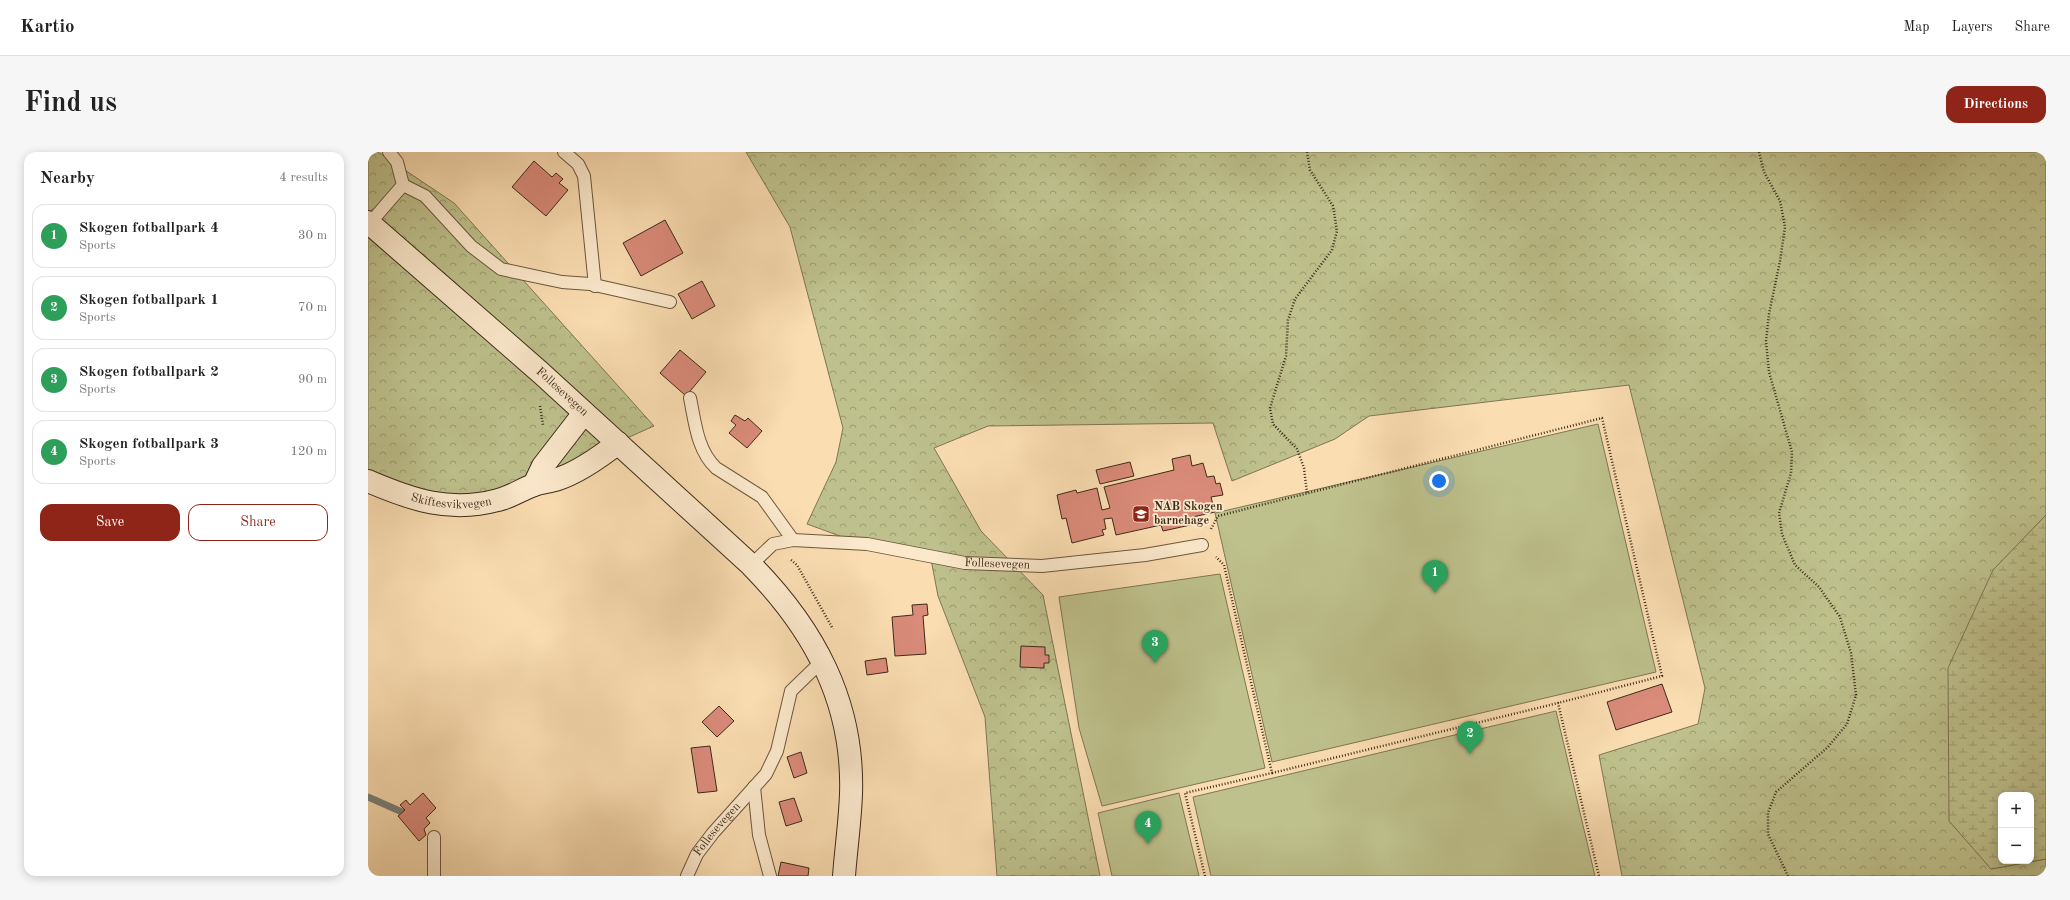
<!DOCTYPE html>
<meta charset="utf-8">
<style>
:root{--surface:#fff;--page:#f6f6f6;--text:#222;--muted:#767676;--line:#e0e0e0;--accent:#8f2418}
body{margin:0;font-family:"Old Standard TT",serif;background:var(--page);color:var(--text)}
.controls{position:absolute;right:12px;bottom:12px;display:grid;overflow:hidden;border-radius:8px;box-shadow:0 2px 10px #0003}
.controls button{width:36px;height:36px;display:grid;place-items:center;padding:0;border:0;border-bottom:1px solid var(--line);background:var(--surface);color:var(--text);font:20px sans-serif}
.you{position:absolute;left:1071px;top:329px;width:14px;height:14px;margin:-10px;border:3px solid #fff;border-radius:50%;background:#1a73e8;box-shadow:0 0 0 6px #1a73e833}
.badge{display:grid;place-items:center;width:26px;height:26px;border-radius:50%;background:var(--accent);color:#fff;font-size:13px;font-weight:700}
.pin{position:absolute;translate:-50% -33px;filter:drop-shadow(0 1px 2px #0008)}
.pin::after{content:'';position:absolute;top:21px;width:14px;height:12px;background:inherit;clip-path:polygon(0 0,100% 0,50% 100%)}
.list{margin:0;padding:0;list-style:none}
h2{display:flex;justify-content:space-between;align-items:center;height:52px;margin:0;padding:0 16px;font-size:17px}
h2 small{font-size:13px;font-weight:400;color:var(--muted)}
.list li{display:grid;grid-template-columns:26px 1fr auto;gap:12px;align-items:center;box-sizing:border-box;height:64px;margin:0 8px 8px;padding:0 8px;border:1px solid var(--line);border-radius:12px}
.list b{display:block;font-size:15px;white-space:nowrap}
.list p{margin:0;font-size:13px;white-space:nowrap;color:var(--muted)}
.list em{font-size:13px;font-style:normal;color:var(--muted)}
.actions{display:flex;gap:8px;padding:12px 16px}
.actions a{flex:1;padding:9px 0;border:1px solid var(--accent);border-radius:12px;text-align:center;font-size:14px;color:var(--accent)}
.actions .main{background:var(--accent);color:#fff}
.map{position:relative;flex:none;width:1678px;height:724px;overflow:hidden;border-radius:12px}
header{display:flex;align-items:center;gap:24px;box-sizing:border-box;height:56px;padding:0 20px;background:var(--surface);border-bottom:1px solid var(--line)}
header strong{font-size:19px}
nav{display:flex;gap:22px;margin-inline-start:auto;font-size:14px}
.intro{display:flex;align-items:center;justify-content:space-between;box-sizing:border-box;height:96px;padding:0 24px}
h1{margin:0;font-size:28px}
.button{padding:10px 18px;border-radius:12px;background:var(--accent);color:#fff;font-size:14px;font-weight:700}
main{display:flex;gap:24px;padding:0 24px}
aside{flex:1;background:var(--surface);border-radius:12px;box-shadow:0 2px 10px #0003}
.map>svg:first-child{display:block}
</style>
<header>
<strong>Kartio</strong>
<nav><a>Map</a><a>Layers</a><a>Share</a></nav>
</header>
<div class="intro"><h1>Find us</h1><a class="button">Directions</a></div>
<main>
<aside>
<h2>Nearby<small>4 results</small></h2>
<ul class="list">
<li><span class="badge" style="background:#2e9e5b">1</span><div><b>Skogen fotballpark 4</b><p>Sports</p></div><em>30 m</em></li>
<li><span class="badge" style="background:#2e9e5b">2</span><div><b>Skogen fotballpark 1</b><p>Sports</p></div><em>70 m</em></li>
<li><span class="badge" style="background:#2e9e5b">3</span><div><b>Skogen fotballpark 2</b><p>Sports</p></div><em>90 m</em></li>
<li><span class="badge" style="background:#2e9e5b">4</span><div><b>Skogen fotballpark 3</b><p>Sports</p></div><em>120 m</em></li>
</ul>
<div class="actions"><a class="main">Save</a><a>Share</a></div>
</aside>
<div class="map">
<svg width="1678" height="724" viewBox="0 0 1678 724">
<defs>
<pattern id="forest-crowns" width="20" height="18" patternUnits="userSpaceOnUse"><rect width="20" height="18" fill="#bec18c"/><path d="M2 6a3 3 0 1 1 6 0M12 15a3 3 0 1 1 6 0" fill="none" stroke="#9c9d72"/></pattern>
<pattern id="wetland-marsh" width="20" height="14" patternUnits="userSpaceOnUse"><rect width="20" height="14" fill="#bec18c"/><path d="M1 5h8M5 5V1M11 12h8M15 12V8" fill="none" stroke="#9c9d72"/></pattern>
</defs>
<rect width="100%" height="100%" fill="#faddb1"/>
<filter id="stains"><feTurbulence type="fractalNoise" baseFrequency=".005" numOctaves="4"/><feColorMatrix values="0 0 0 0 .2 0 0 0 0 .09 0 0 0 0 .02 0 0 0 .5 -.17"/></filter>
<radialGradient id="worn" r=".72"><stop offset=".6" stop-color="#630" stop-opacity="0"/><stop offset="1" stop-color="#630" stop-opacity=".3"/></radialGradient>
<g fill="url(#forest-crowns)" stroke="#7e7653">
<path d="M 0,0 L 10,0 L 86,51 L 286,274 L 92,360 L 0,331 Z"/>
<path d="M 378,0 L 1678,0 L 1678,363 L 1625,419 L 1623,717 L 1678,707 L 1678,724 L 1254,724 L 1231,603 L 1330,572 L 1337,536 L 1261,233 L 1001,264 L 967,287 L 864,329 L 845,271 L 620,274 L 566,296 L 613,379 L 675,443 L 732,724 L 629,724 L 617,565 L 570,444 L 562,402 L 502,395 L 439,372 L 468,310 L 475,276 L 422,75 Z"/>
</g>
<path fill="url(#wetland-marsh)" stroke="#7e7653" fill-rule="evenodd" d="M 1678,363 L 1678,707 L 1623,717 L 1581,669 L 1580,516 L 1625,418 ZM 1633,643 L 1663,643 L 1663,709 L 1633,709 Z"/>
<g fill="#bec18c" stroke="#7e7653">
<path d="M 1230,272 L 1288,520 L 904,610 L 847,361 Z"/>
<path d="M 852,422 L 897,616 L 734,654 L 711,576 L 691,445 Z"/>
<path d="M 1188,559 L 1227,724 L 843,724 L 825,645 Z"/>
<path d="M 811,641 L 831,724 L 744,724 L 730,661 Z"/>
</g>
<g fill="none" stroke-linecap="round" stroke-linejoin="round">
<path stroke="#7b8079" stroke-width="7" d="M 0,645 L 43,664"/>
</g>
<g fill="#da8b7a" stroke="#3d2b1a">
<path d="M 166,9 L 184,25 L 188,21 L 195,27 L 191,31 L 200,38 L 178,64 L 144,35 Z"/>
<path d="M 297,68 L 315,101 L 273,124 L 255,91 Z"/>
<path d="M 334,129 L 347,154 L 324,167 L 310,142 Z"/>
<path d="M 312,198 L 338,220 L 318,244 L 292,221 Z"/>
<path d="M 367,263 L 377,269 L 380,266 L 394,279 L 379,296 L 361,281 L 368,273 L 363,269 Z"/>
<path d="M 822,303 L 824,314 L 835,311 L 839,325 L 846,324 L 848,332 L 852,331 L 855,343 L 843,345 L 847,360 L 825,365 L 827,372 L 795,379 L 793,373 L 748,383 L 744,366 L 736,367 L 738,377 L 734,378 L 736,383 L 704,391 L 698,366 L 694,367 L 689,343 L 708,338 L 709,341 L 729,336 L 734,358 L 742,356 L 736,335 L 806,318 L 804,307 Z"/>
<path d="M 762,310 L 766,324 L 732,332 L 728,318 Z"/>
<path d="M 559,452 L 560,463 L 555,464 L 558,502 L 527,504 L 524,465 L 545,463 L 544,453 Z"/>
<path d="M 653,494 L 677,495 L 677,503 L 681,503 L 681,511 L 676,511 L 676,516 L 652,515 Z"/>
<path d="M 518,506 L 520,520 L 499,523 L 497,509 Z"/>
<path d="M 1294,532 L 1304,560 L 1248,578 L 1239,550 Z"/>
<path d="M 351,554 L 366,569 L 349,585 L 334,570 Z"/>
<path d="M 342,594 L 349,639 L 330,641 L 323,596 Z"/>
<path d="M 433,600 L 439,621 L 426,626 L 419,605 Z"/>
<path d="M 55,641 L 68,656 L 58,666 L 62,671 L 56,677 L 58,683 L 51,689 L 30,664 L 37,658 L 32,653 L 38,648 L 42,653 Z"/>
<path d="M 426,646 L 434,669 L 418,674 L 411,650 Z"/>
<path d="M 413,710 L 441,716 L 440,724 L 410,724 Z"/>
</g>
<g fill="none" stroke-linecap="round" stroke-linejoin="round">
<defs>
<g id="service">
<path d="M 196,0 L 210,12 L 216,24 L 227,134"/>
<path d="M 35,33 L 57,44 L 103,94 L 133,117 L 194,130 L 222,132 L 302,150"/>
<path d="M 2,71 L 35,33 L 29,10 L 21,0"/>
<path d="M 322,246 C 327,270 329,298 348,316 L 394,345 L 425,388"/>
<path id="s1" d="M 383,413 L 405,392 L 425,388 L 499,392 L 597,411 L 674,414 L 777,403 L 834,393"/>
<path d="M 386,635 L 391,683 L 402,724"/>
<path d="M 66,685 L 66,724"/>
<path id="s2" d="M 319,724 L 329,702 L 345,681 L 398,622 L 409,599 L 423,539 L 454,509"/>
</g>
<g id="secondary">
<path id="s3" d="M 0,70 L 173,221 L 383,413 C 446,477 486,550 483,642 C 482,670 478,697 476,724"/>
<path id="s4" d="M 0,329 C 44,348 82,361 130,348 C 143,345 154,337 166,333 C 174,330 182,330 190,327 C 211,320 232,305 250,291"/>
<path d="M 166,333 L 175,314 L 216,261"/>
</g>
</defs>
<use href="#service" stroke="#6c5840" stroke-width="14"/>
<use href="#secondary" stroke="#3d2b1a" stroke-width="24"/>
<g stroke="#3d2b1a" stroke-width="2.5" stroke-dasharray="1 2" stroke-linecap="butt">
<path d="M 939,0 L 942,18 L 965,54 L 969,79 L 964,98 L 927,147 L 920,168 L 918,204 L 902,256 L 905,272 L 929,297 L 936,316 L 939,341"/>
<path d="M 1391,0 L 1396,20 L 1412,49 L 1417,75 L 1412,109 L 1401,162 L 1398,189 L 1401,220 L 1424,300 L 1423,321 L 1411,361 L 1414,382 L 1427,413 L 1451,435 L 1472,465 L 1483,501 L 1488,543 L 1479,572 L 1460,595 L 1408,640 L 1400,661 L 1400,682 L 1420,724"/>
<path d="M 172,254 L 175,273"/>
<path d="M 843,377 L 850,364 L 1234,266 L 1294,524 L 1190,551"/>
<path d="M 423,408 L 429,413 L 465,477"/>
<path d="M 904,621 L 1190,551 L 1231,724"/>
<path d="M 837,724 L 817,641 L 904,621 L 856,413 L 848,405"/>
</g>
<use href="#service" stroke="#fce9cc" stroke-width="12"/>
<use href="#secondary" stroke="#fce9cc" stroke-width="22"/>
</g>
<defs>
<symbol id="school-square" viewBox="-11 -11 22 22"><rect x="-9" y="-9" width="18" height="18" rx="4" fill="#8f2418" stroke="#fce9cc"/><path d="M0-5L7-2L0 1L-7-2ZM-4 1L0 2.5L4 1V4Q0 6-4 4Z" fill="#fff"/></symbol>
</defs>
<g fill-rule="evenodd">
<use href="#school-square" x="763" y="352" width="20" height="20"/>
</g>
<g text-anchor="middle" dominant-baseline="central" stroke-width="3.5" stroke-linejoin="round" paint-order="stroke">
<g font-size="12" fill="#3d2b1a" stroke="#fce9cc">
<text stroke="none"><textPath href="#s3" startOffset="258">Follesevegen</textPath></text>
<text stroke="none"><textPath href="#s4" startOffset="87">Skiftesvikvegen</textPath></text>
<text stroke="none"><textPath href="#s1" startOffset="257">Follesevegen</textPath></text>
<text stroke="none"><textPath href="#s2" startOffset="56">Follesevegen</textPath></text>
</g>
<g font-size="12" font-weight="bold" fill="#3d2b1a" stroke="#fce9cc" text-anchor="start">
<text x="786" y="355">NAB Skogen<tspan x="786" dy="14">barnehage</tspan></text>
</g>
</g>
<rect width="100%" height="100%" filter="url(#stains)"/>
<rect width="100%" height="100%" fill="url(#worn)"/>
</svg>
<div class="controls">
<button>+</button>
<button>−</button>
</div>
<div class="you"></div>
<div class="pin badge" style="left:1067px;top:441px;background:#2e9e5b">1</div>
<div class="pin badge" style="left:1102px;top:602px;background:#2e9e5b">2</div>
<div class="pin badge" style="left:787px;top:511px;background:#2e9e5b">3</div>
<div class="pin badge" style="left:780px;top:692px;background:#2e9e5b">4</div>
</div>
</main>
